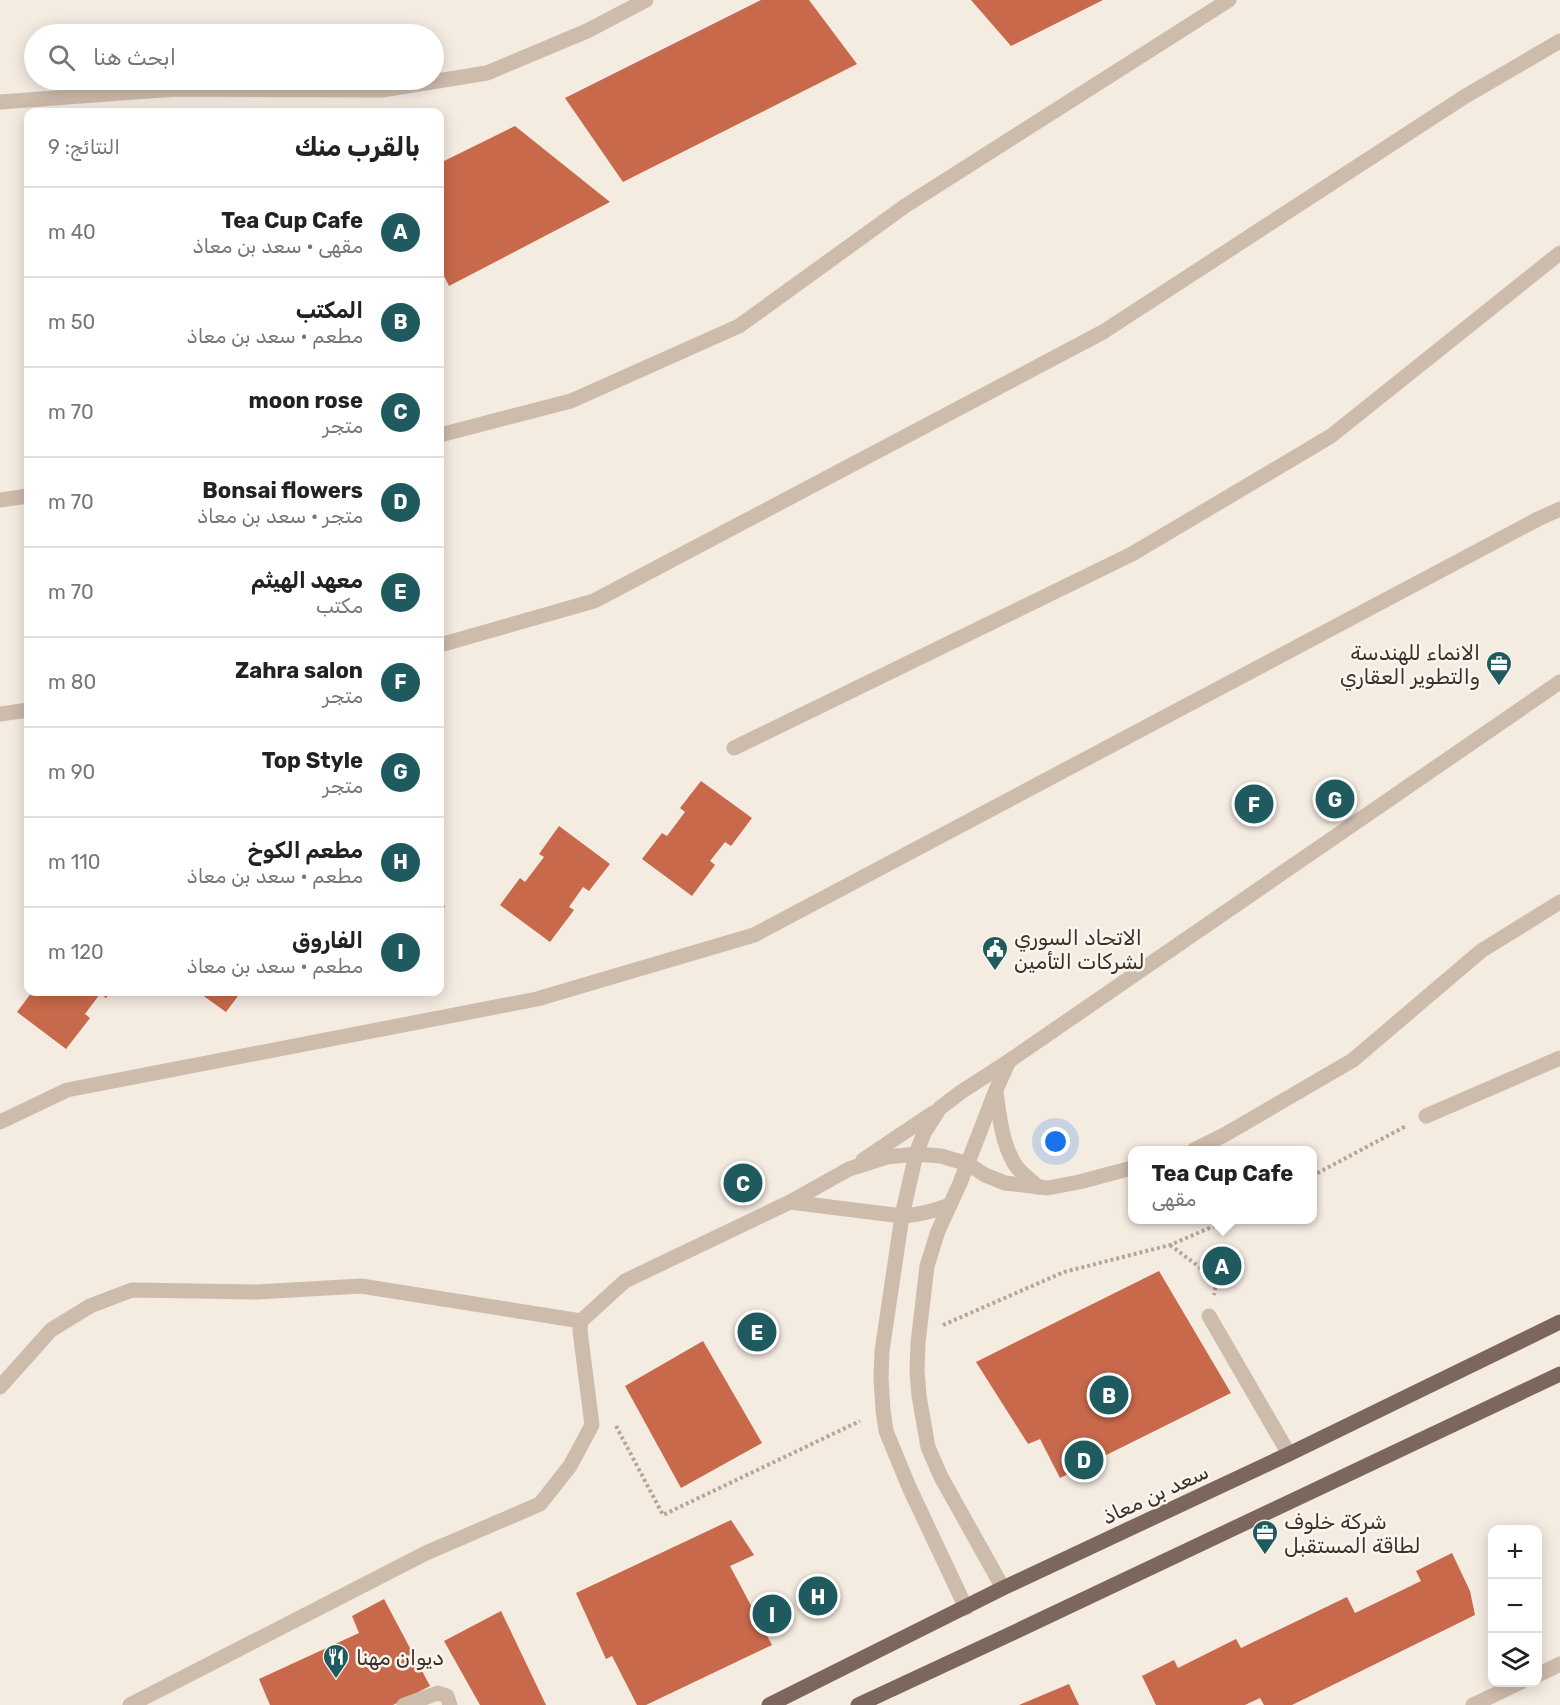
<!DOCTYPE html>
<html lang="ar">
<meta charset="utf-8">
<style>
:root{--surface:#fff;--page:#f6f6f6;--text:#222;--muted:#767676;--line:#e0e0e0;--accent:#1f5a5e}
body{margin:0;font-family:Rubik,"Noto Sans Arabic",sans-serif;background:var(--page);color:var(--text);direction:rtl}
.controls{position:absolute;right:18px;bottom:18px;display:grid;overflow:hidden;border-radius:12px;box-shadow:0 3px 15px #0003}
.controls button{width:54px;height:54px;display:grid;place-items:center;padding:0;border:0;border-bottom:2px solid var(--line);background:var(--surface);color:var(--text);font:30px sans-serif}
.you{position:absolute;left:1056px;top:1142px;width:21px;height:21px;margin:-15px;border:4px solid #fff;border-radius:50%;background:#1a73e8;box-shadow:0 0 0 9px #1a73e833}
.badge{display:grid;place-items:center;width:39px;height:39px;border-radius:50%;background:var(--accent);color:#fff;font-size:20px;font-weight:700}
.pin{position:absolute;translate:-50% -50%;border:3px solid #fff;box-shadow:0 2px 6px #0006}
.popup{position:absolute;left:1128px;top:1146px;width:189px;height:78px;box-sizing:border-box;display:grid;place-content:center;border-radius:12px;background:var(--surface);filter:drop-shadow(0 2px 4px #0005);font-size:20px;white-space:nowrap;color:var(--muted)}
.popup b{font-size:22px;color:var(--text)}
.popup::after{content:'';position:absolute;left:50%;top:100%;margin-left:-12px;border:12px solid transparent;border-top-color:var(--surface)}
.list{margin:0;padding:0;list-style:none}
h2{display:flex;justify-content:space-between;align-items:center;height:78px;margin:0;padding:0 24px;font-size:26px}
h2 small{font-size:20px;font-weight:400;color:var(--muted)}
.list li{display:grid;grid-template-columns:39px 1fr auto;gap:18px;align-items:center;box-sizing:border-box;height:90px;padding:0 24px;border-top:2px solid var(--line)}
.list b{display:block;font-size:22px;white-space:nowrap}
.list p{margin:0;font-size:20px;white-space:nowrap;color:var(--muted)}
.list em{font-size:20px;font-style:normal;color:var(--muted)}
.icon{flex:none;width:33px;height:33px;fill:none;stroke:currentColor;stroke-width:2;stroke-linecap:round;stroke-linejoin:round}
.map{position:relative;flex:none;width:1560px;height:1705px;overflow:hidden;direction:ltr}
.search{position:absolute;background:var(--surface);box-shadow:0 3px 15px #0003;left:24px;top:24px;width:420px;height:66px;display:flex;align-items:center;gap:15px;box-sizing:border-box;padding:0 21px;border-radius:33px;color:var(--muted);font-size:22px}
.panel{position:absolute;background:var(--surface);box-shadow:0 3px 15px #0003;left:24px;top:108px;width:420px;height:888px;border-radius:12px;direction:rtl}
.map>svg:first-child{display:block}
</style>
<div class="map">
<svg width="1560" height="1705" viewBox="0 0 1560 1705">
<rect width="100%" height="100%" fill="#f4ebe1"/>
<g fill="#c8694b">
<path d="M 761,0 L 809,0 L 857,64 L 623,182 L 565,98 Z"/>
<path d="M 971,0 L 1103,0 L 1011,46 Z"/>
<path d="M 515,126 L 610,202 L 449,286 L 440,268 L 440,163 Z"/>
<path d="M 701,781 L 752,818 L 731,846 L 725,842 L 710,861 L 715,865 L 692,896 L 642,859 L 662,833 L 667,836 L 685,812 L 680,808 Z"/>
<path d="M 559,826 L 610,864 L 589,891 L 583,887 L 569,907 L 574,910 L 550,942 L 500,905 L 520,878 L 525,882 L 544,857 L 539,854 Z"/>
<path d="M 440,902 L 445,906 L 440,914 Z"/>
<path d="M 32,992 L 111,992 L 106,998 L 100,994 L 85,1014 L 90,1018 L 66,1049 L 17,1012 Z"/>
<path d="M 198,992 L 241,992 L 226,1012 Z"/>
<path d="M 1159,1271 L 1231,1393 L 1060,1478 L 1040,1439 L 1028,1444 L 976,1362 Z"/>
<path d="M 703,1341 L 762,1443 L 681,1488 L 625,1386 Z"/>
<path d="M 731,1520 L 754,1555 L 730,1566 L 772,1645 L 646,1705 L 637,1705 L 612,1656 L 606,1659 L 576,1593 Z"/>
<path d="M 1452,1553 L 1470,1591 L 1475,1615 L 1292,1705 L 1264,1705 L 1260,1698 L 1245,1705 L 1156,1705 L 1142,1676 L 1174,1660 L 1178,1668 L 1236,1639 L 1241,1648 L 1347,1597 L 1355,1613 L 1421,1581 L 1416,1571 Z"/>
<path d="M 384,1599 L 430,1686 L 393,1705 L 270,1705 L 259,1679 L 359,1633 L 352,1616 Z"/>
<path d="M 501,1611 L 546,1705 L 480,1705 L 444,1641 Z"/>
<path d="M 1069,1684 L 1079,1705 L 1019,1705 Z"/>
</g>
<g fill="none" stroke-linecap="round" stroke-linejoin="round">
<g stroke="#b9a596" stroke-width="4" stroke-dasharray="3 3" stroke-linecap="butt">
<path d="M 1312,1176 L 1406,1126"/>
<path d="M 1170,1245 L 1217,1280 L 1214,1295"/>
<path d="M 943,1325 L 1064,1272 L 1170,1245 L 1228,1220"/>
<path d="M 616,1426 L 663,1515 L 860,1421"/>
</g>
<g stroke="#cdbbac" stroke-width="15">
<path d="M 0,102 L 176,89 L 382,90 L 487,73 L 587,31 L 646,0"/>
<path d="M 440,435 L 571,401 L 739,326 L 905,206 L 1229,0"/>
<path d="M 0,500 L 28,496"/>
<path d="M 440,645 L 594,601 L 1103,332 L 1464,97 L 1560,41"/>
<path d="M 0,714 L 28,710"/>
<path d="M 734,748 L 1132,554 L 1331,436 L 1560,253"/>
<path d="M 996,1092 C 999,1115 1002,1142 1014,1163 C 1019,1172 1031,1180 1038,1187"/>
<path d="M 1426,1116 L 1560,1058"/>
<path d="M 0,1122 L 67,1090 L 537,999 L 754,935 L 1538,519 L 1560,509"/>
<path d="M 1194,1150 L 1226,1134 L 1353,1060 L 1481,951 L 1560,902"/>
<path d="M 863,1160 L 933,1113"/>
<path d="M 790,1202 L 902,1216 C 920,1215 934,1211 950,1205"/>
<path d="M 1209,1316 L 1289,1454"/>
<path d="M 0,1387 L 51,1330 L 90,1306 L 132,1290 L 257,1292 L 361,1286 L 581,1321"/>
<path d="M 1003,1588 L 941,1477 L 928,1447 L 919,1396 L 917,1371 L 918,1343 L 927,1266 L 938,1231 L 960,1183 L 996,1090 L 1009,1061"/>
<path d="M 966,1608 L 909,1487 L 886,1431 L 883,1410 L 881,1378 L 882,1351 L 902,1216 L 916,1154 L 924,1133 L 940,1108 L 961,1092 L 1009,1061 L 1560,682"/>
<path d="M 1538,1675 L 1560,1664"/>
<path d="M 130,1705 L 426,1553 L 540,1504 L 570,1466 L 592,1425 L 580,1331 L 581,1321 L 625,1281 L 790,1202 L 849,1169 L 887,1157 L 916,1154 L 941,1156 L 968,1164 L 985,1175 L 1005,1183 L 1048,1188 L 1079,1182 L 1132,1168"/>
<path d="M 404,1705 L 438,1693 L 447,1696 L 450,1705"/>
<path d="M 1473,1705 L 1521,1682"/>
</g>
<g stroke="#7d675c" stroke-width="15">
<path d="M 769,1705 L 1003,1588 L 1289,1454 L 1560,1322"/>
<path d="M 858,1705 L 1002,1638 L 1560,1374"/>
</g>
</g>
<defs>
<symbol id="office-pin" viewBox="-11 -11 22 30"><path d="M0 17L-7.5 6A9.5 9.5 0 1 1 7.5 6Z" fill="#1f5a5e" stroke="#fbf5ee"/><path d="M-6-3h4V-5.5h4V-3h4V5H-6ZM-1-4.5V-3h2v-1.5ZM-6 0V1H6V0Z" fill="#fff"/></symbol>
<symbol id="civic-pin" viewBox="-11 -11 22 30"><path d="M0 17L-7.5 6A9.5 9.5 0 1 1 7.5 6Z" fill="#1f5a5e" stroke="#fbf5ee"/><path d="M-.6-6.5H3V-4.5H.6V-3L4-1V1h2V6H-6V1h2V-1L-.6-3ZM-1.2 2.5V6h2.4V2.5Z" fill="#fff"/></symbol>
<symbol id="restaurant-pin" viewBox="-11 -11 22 30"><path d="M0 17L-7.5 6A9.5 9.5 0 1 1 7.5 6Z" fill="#1f5a5e" stroke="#fbf5ee"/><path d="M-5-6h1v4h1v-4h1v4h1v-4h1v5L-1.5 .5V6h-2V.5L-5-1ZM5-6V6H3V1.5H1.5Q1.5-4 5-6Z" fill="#fff"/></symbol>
</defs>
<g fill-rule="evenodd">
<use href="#office-pin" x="1484" y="649" width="30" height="40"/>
<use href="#civic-pin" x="980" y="934" width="30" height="40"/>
<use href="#office-pin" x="1250" y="1518" width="30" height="40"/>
<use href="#restaurant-pin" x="321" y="1642" width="30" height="40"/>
</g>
<g text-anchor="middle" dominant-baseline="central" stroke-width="5" stroke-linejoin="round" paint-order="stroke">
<g font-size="21" fill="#3b302b" stroke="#fbf5ee" text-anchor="start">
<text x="1480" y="652" text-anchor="end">الانماء للهندسة<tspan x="1480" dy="24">والتطوير العقاري</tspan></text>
<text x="1014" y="937">الاتحاد السوري<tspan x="1014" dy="24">لشركات التأمين</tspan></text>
<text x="1284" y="1521">شركة خلوف<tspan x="1284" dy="24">لطاقة المستقبل</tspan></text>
<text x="356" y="1657">ديوان مهنا</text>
</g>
<g font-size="21" fill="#3b302b" stroke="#fbf5ee">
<text transform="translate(1155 1494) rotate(-25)">سعد بن معاذ</text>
</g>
</g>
</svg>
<div class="controls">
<button>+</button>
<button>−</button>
<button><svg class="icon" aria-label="layers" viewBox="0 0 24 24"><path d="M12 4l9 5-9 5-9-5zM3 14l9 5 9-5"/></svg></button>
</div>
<div class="you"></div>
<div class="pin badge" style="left:1222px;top:1266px">A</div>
<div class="popup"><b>Tea Cup Cafe</b>مقهى</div>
<div class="pin badge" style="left:1109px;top:1395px">B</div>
<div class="pin badge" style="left:743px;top:1183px">C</div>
<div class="pin badge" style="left:1084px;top:1460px">D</div>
<div class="pin badge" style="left:757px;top:1332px">E</div>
<div class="pin badge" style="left:1254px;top:804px">F</div>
<div class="pin badge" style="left:1335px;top:799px">G</div>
<div class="pin badge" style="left:818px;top:1596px">H</div>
<div class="pin badge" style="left:772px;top:1614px">I</div>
<div class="search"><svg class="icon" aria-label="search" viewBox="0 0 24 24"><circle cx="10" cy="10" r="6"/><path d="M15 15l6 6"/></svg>ابحث هنا</div>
<section class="panel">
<h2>بالقرب منك<small>النتائج: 9</small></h2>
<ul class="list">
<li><span class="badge">A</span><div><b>Tea Cup Cafe</b><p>مقهى · سعد بن معاذ</p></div><em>40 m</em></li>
<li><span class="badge">B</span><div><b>المكتب</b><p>مطعم · سعد بن معاذ</p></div><em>50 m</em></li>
<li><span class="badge">C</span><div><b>moon rose</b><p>متجر</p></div><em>70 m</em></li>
<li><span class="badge">D</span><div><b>Bonsai flowers</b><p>متجر · سعد بن معاذ</p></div><em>70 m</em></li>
<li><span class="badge">E</span><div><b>معهد الهيثم</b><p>مكتب</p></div><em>70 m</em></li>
<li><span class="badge">F</span><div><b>Zahra salon</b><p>متجر</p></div><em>80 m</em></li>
<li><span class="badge">G</span><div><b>Top Style</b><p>متجر</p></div><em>90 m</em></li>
<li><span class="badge">H</span><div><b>مطعم الكوخ</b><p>مطعم · سعد بن معاذ</p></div><em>110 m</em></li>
<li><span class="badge">I</span><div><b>الفاروق</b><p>مطعم · سعد بن معاذ</p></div><em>120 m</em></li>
</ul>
</section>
</div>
